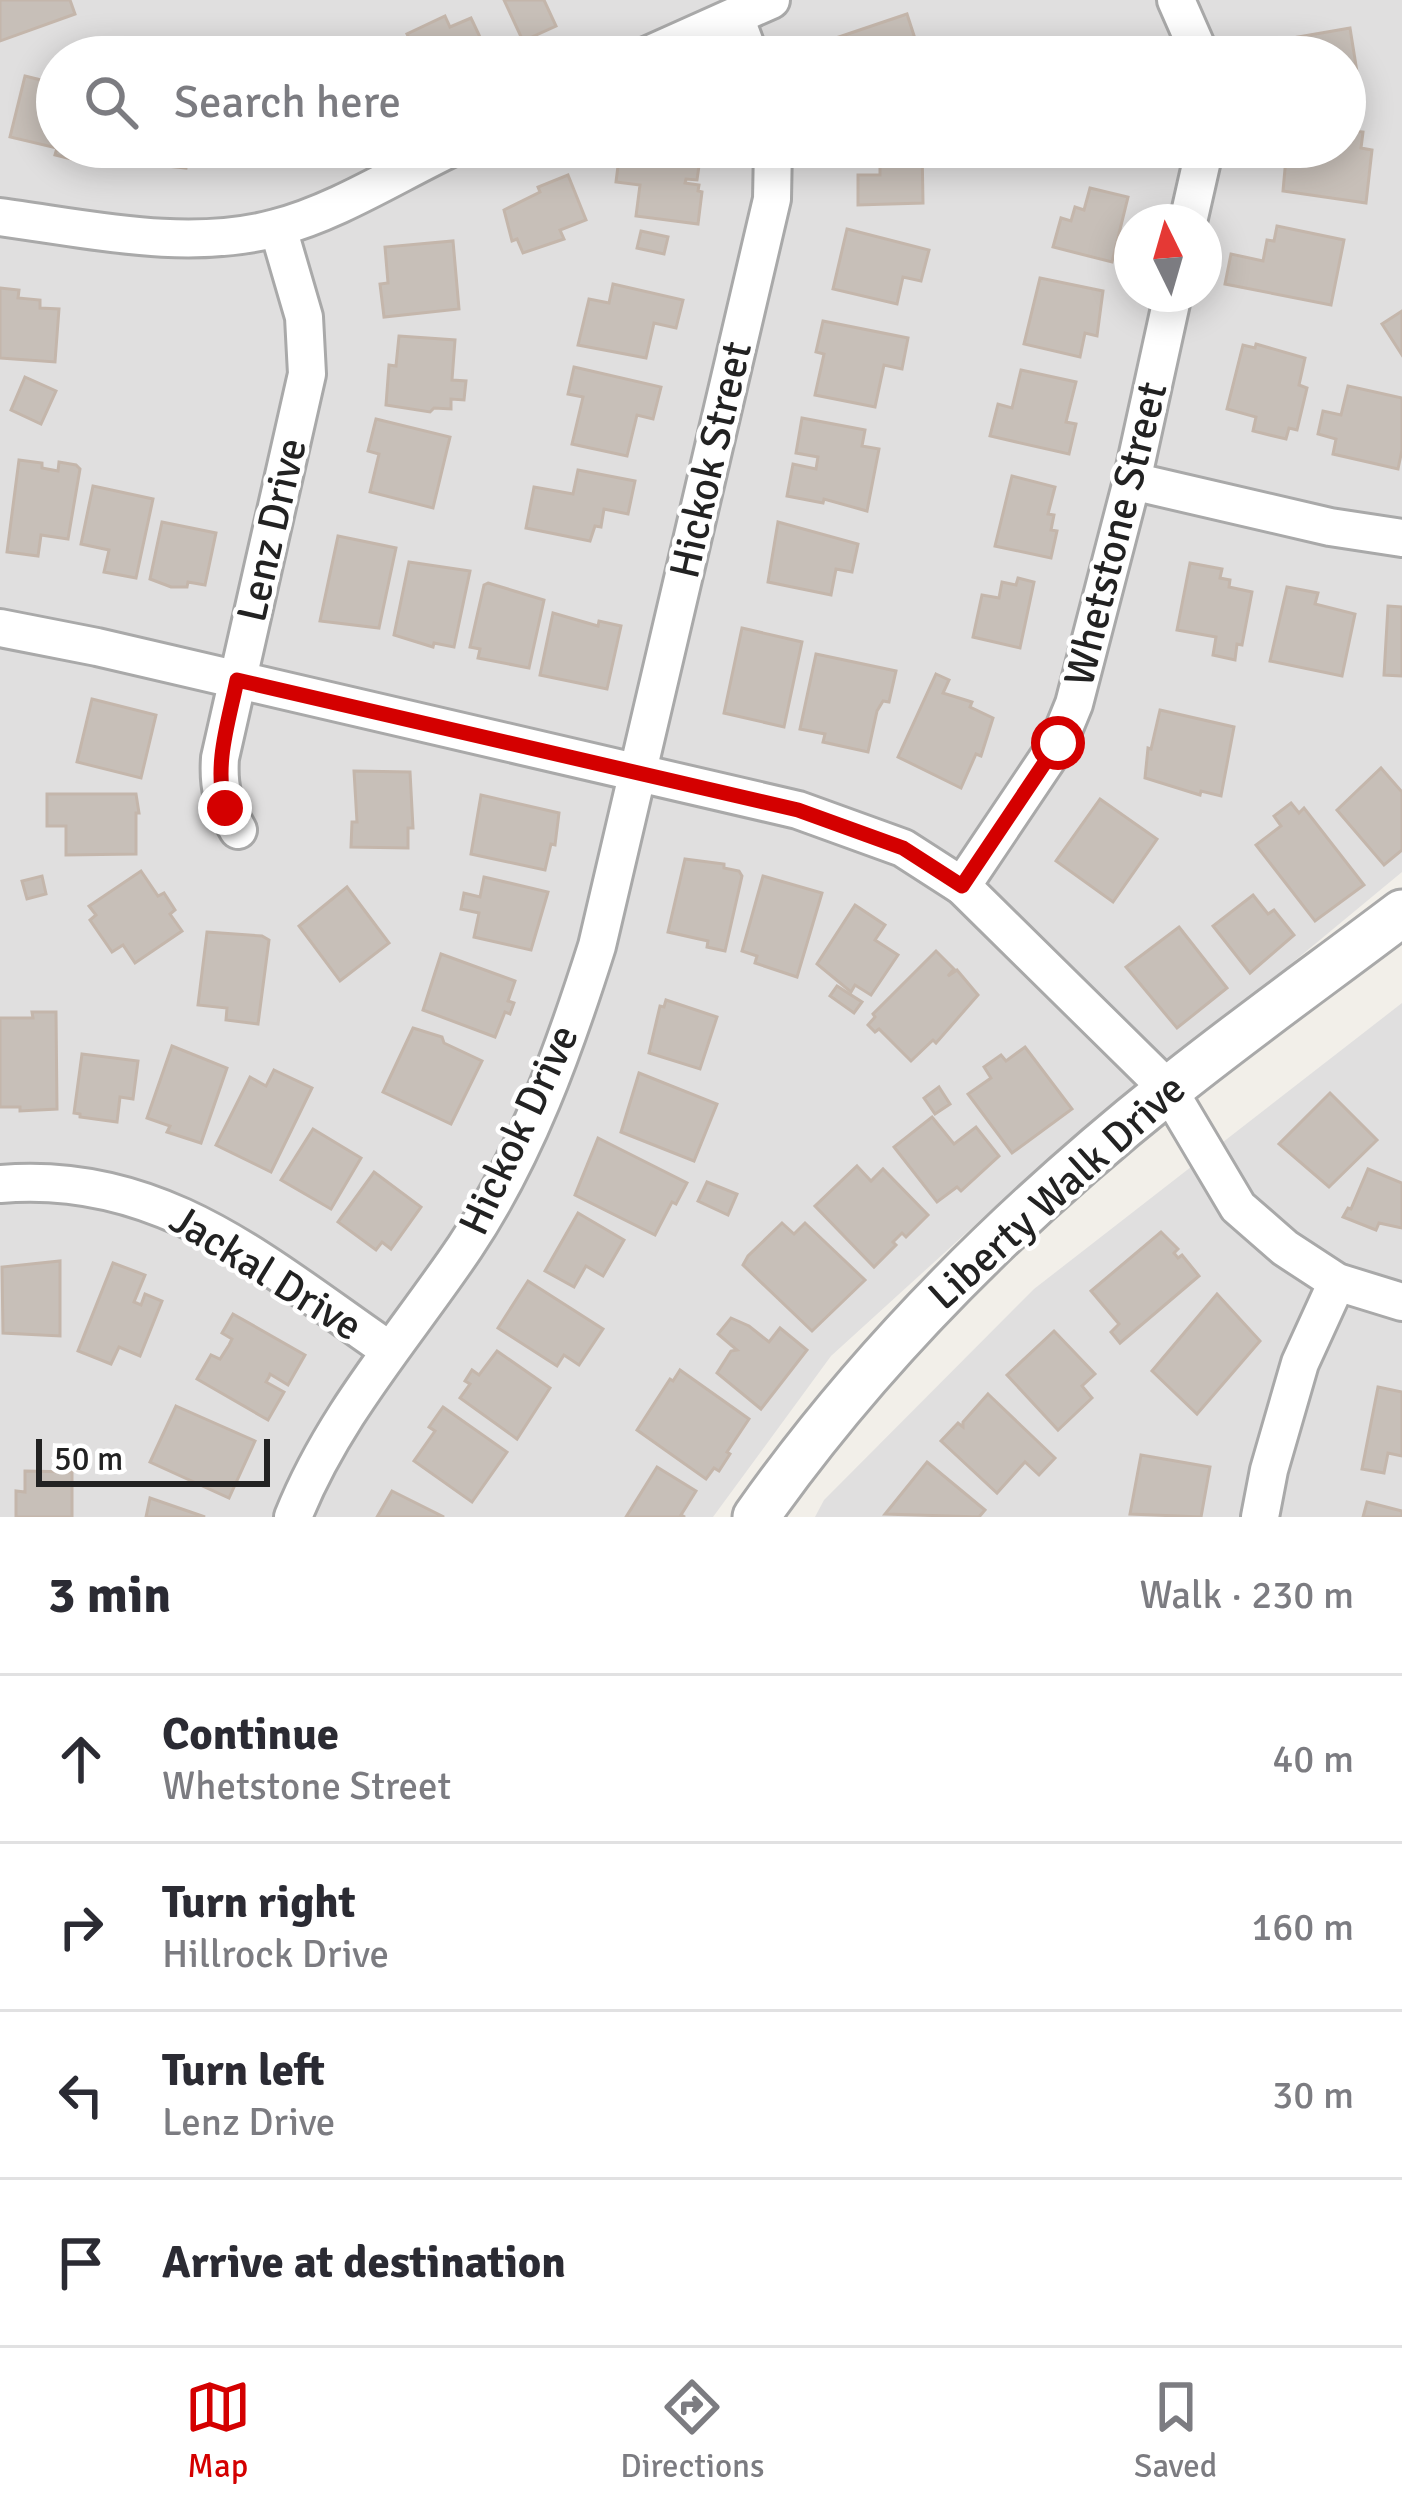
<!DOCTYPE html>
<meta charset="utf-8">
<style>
:root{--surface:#fff;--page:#f7f7f7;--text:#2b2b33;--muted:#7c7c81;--line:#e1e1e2;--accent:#d40000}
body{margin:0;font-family:Signika,sans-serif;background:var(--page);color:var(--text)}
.compass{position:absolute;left:1114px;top:204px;width:108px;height:108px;border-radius:50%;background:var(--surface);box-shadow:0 6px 30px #0003;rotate:355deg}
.scale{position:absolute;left:36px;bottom:30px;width:234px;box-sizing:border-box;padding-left:12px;border:6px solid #222;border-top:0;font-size:33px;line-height:42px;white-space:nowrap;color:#222;-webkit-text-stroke:9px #fff;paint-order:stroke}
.stop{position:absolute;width:36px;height:36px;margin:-27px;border:9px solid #d40000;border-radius:50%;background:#fff}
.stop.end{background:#d40000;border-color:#fff;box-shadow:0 3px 12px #0008}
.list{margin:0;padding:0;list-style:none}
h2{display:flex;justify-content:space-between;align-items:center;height:156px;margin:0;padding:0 48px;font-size:51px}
h2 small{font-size:39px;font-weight:400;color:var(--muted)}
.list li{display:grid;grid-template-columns:78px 1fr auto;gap:36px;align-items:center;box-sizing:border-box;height:168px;padding:0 48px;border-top:3px solid var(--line)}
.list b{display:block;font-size:45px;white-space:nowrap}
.list p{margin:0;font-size:39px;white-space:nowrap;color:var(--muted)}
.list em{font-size:39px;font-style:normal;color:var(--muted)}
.icon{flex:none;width:66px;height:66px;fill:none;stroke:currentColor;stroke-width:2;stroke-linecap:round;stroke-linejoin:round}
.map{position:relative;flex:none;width:1402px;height:1517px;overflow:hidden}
.search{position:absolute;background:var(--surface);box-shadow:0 6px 30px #0003;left:36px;right:36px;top:36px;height:132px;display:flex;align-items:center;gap:30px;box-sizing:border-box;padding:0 42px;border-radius:66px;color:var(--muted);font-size:45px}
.sheet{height:828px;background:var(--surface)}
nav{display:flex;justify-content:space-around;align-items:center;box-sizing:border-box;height:168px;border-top:3px solid var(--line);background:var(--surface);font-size:33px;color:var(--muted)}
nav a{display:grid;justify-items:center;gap:6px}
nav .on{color:var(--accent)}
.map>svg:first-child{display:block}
</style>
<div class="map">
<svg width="1402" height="1517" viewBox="0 0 1402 1517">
<rect width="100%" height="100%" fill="#f2efe9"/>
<g fill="#e0dfdf" fill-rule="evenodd">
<path d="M 0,0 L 1402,0 L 1402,872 L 1111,1113 L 1031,1174 L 831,1356 L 713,1517 L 0,1517 ZM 57,57 L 1345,57 L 1345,147 L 57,147 ZM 1132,222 L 1204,222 L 1204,294 L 1132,294 Z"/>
<path d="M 1402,1003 L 1402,1517 L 815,1517 L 824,1500 L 1034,1289 Z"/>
</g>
<g fill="#c7bfb8" stroke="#c4b6ab" stroke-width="3">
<path d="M 0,0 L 70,0 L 75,14 L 0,41 Z"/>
<path d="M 504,0 L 544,0 L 556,26 L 523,41 Z"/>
<path d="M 907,14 L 921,57 L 832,57 L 827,41 Z"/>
<path d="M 445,16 L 450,27 L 471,18 L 489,56 L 418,57 L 407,34 Z"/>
<path d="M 1350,28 L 1361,97 L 1345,100 L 1345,57 L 1284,57 L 1281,40 Z"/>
<path d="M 1076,47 L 1077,57 L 1028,57 L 1028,50 Z"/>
<path d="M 25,76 L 57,84 L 57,147 L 87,147 L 83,162 L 55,155 L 57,148 L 10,137 Z"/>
<path d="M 1345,130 L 1363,132 L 1361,148 L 1372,150 L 1366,203 L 1283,191 L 1287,147 L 1345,147 Z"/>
<path d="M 122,147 L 189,147 L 186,168 L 120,161 Z"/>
<path d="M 645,147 L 689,147 L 688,157 L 700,159 L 697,180 L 686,179 L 685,183 L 699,185 L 698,191 L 702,192 L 698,224 L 636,216 L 640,185 L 616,182 L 620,150 L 644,153 Z"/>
<path d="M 858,147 L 922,147 L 923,203 L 858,205 L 858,175 L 880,175 L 880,163 L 858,163 Z"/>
<path d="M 568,175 L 586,220 L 560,230 L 564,239 L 523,253 L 517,239 L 512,241 L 504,210 L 540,192 L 538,187 Z"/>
<path d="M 1090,188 L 1128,197 L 1112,262 L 1053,247 L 1061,218 L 1071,221 L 1075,207 L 1084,210 Z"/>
<path d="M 1277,226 L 1344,240 L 1331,305 L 1225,284 L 1231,254 L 1263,261 L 1267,240 L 1274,241 Z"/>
<path d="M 847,229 L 929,250 L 921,281 L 903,277 L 897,304 L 833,289 Z"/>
<path d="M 641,231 L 668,237 L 664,254 L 637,248 Z"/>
<path d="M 453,241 L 459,309 L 384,317 L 380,284 L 388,283 L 385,247 Z"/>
<path d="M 1040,278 L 1103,291 L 1097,336 L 1085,333 L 1080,357 L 1024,344 Z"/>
<path d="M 613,284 L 683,300 L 676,328 L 654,323 L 646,358 L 578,345 L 589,299 L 609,303 Z"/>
<path d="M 0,288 L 19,290 L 18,298 L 40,300 L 40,308 L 59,309 L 55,362 L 0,358 Z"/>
<path d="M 1402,311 L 1402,355 L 1382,324 Z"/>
<path d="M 823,321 L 908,338 L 902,369 L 884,365 L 875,407 L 815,395 L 824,354 L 816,352 Z"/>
<path d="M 399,336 L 455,340 L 452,380 L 466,381 L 464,400 L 451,399 L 451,409 L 434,408 L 430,412 L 386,405 L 389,365 L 396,366 Z"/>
<path d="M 1256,344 L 1305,358 L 1299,385 L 1307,388 L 1297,430 L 1289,428 L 1286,439 L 1253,431 L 1256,417 L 1227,409 L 1243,345 L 1255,348 Z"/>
<path d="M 574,367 L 661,387 L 653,419 L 637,415 L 627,456 L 572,444 L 583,397 L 568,394 Z"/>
<path d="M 1021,370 L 1076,382 L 1066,422 L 1076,424 L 1069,454 L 990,436 L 998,404 L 1012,408 Z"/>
<path d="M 25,377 L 56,391 L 41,424 L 11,410 Z"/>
<path d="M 1348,386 L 1402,398 L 1402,450 L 1398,469 L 1333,454 L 1336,439 L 1318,434 L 1323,411 L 1341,415 Z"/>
<path d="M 802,418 L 865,430 L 862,446 L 879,449 L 867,511 L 824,499 L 823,503 L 787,496 L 793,464 L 816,469 L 818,457 L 796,453 Z"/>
<path d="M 376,419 L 450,437 L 433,508 L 370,492 L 379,454 L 368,451 Z"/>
<path d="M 19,460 L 42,463 L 42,468 L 58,471 L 59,462 L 76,465 L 80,469 L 68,539 L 41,535 L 38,556 L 7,552 Z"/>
<path d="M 578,470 L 635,481 L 628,514 L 604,509 L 601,527 L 595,526 L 590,541 L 526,528 L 534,487 L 573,494 Z"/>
<path d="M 1012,476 L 1055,487 L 1048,514 L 1054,515 L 1051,530 L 1057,531 L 1051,558 L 995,546 Z"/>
<path d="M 93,486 L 153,499 L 136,578 L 104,572 L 109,550 L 81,544 Z"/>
<path d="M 162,522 L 216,533 L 205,585 L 188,582 L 187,587 L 171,587 L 150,579 Z"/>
<path d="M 778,522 L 858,544 L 852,572 L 836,569 L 831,595 L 768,582 Z"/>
<path d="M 338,536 L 396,548 L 379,628 L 320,621 Z"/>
<path d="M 409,562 L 470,571 L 454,647 L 434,643 L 433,647 L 394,635 Z"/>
<path d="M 1190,563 L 1222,569 L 1220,578 L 1230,580 L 1229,587 L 1252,592 L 1242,645 L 1237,644 L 1235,660 L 1213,655 L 1216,637 L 1177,630 Z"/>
<path d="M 1018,578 L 1034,582 L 1020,648 L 973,637 L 982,595 L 999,598 L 1002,582 L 1016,585 Z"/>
<path d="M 488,583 L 544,600 L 529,668 L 478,658 L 480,649 L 470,647 L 484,585 Z"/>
<path d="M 1287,587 L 1318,593 L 1315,604 L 1355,614 L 1342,676 L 1270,661 Z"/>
<path d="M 1388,606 L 1402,607 L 1402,676 L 1384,675 Z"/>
<path d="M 553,613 L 598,626 L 599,621 L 621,626 L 607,689 L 540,675 Z"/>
<path d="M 742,628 L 802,642 L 784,727 L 724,713 Z"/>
<path d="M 816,654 L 896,671 L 889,702 L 883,701 L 877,711 L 868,752 L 823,742 L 825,734 L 800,729 Z"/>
<path d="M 936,674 L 949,680 L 943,693 L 972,702 L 970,707 L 993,718 L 981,756 L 976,754 L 961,788 L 898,757 Z"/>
<path d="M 92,699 L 156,715 L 141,778 L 77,762 Z"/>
<path d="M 1160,710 L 1234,727 L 1221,796 L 1201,791 L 1200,795 L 1145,778 L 1148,748 L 1151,749 Z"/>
<path d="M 1381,768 L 1402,792 L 1402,850 L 1384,865 L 1337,810 Z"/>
<path d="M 354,771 L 410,772 L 413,828 L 408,828 L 408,848 L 351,847 L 352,822 L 357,822 Z"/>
<path d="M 47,794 L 136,794 L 139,813 L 136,813 L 136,854 L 66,855 L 66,826 L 47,826 Z"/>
<path d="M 481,795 L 559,813 L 555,845 L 551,844 L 545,870 L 471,854 Z"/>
<path d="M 1100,799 L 1157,839 L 1113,902 L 1056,861 Z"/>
<path d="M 1291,803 L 1299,813 L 1304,808 L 1364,885 L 1315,921 L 1256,845 L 1281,826 L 1274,816 Z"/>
<path d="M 685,859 L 724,864 L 724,868 L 739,871 L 742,876 L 725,951 L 707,947 L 708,941 L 668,932 Z"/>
<path d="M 141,871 L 158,896 L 164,893 L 175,910 L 170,914 L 182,931 L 135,963 L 123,945 L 112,952 L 90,920 L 96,915 L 89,906 Z"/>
<path d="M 42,876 L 46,894 L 27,899 L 22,881 Z"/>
<path d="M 763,876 L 822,893 L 797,977 L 755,963 L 757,956 L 742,951 Z"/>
<path d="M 484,877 L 548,892 L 531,950 L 474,937 L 479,913 L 461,909 L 464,893 L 480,897 Z"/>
<path d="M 347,887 L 389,943 L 340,981 L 299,926 Z"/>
<path d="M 1253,895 L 1268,914 L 1274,910 L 1294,935 L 1250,973 L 1213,926 Z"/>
<path d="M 855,905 L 885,925 L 875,940 L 898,955 L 871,995 L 855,985 L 851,992 L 817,964 Z"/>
<path d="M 1179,927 L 1227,988 L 1177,1028 L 1126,967 Z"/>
<path d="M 207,932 L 262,936 L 269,940 L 258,1024 L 226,1020 L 227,1008 L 198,1005 Z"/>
<path d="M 936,951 L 954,969 L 948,976 L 957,970 L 978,995 L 936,1043 L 933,1040 L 911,1061 L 879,1029 L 875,1032 L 868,1025 L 875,1017 L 873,1014 Z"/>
<path d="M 441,954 L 515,981 L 508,1001 L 514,1003 L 510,1014 L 505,1012 L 495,1037 L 423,1010 Z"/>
<path d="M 837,986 L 862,1002 L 854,1013 L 830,996 Z"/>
<path d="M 666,1000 L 717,1017 L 700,1069 L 649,1053 L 660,1006 L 664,1007 Z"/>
<path d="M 32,1012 L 56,1012 L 57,1109 L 20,1111 L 20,1107 L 0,1107 L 0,1018 L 33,1018 Z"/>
<path d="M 413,1028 L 442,1037 L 444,1043 L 482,1061 L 451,1124 L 383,1092 Z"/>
<path d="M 172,1046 L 227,1068 L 201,1143 L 167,1132 L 170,1126 L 147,1118 Z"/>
<path d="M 1025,1047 L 1072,1109 L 1012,1153 L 968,1094 L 991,1078 L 984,1067 L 1001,1055 L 1006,1061 Z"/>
<path d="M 82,1054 L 138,1061 L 133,1099 L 120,1097 L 117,1122 L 80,1117 L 80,1114 L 74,1113 Z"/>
<path d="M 274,1070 L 312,1088 L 271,1172 L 216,1145 L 250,1077 L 266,1086 Z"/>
<path d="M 639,1073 L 717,1104 L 694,1161 L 621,1132 Z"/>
<path d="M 939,1087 L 950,1104 L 935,1114 L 924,1098 Z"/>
<path d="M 1330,1093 L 1377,1140 L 1329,1187 L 1279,1144 Z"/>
<path d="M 932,1117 L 954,1144 L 976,1127 L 999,1156 L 961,1191 L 957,1187 L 937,1202 L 894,1147 Z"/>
<path d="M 313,1129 L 361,1158 L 331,1209 L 281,1180 Z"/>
<path d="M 598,1138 L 687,1183 L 676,1204 L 672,1202 L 655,1235 L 575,1195 Z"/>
<path d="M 857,1166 L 871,1181 L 883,1169 L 928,1215 L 906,1237 L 902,1233 L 893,1242 L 896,1245 L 874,1267 L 815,1206 Z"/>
<path d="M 1368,1169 L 1402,1183 L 1402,1228 L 1379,1223 L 1376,1230 L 1343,1217 L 1348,1208 L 1351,1209 Z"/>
<path d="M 374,1172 L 421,1207 L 391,1249 L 382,1242 L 376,1250 L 338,1222 Z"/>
<path d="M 707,1182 L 737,1194 L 728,1215 L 698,1201 Z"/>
<path d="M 578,1213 L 624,1240 L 603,1276 L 586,1266 L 574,1287 L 545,1271 Z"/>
<path d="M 782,1223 L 794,1234 L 805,1223 L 865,1280 L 812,1331 L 743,1265 L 748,1256 Z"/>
<path d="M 1161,1232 L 1178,1249 L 1174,1253 L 1178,1258 L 1182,1255 L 1199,1276 L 1120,1343 L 1111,1332 L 1119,1324 L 1091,1291 Z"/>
<path d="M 60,1261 L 60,1336 L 3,1333 L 2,1267 Z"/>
<path d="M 113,1263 L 145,1275 L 134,1302 L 141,1305 L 145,1294 L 162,1301 L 140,1356 L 119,1347 L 111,1364 L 78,1351 Z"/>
<path d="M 528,1281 L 603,1329 L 579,1365 L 564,1355 L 557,1366 L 498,1328 Z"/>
<path d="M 1217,1294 L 1260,1341 L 1197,1414 L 1152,1371 Z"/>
<path d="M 233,1314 L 305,1355 L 288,1385 L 270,1374 L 269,1377 L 266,1382 L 284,1392 L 268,1420 L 197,1379 L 211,1355 L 220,1359 L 229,1345 L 232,1339 L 222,1333 Z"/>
<path d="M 731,1318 L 749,1326 L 769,1342 L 780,1328 L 807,1350 L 761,1409 L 717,1373 L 731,1351 L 737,1350 L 718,1334 Z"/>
<path d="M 1054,1331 L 1095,1374 L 1082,1386 L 1092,1398 L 1058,1430 L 1007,1375 Z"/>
<path d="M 497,1351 L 550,1388 L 517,1439 L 460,1398 L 470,1384 L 465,1381 L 472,1370 L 479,1375 Z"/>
<path d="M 680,1370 L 749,1419 L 727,1452 L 730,1454 L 719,1471 L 714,1468 L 706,1479 L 637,1430 L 670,1379 L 673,1381 Z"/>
<path d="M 1378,1387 L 1402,1392 L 1402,1456 L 1388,1453 L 1384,1473 L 1362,1469 Z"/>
<path d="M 988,1394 L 1055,1458 L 1039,1475 L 1025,1462 L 997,1493 L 941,1441 L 958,1423 L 963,1427 L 963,1422 Z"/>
<path d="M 176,1406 L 255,1441 L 229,1498 L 150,1462 Z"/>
<path d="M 443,1407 L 507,1452 L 472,1502 L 414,1461 L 435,1431 L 429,1427 Z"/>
<path d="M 1141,1455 L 1210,1467 L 1201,1517 L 1130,1514 Z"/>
<path d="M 927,1462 L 985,1510 L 979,1517 L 885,1514 Z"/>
<path d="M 657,1467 L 696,1491 L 681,1515 L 685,1517 L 626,1517 Z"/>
<path d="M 25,1471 L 72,1472 L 72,1517 L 16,1517 L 16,1491 L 25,1492 Z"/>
<path d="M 392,1491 L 444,1517 L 377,1517 Z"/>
<path d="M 150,1498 L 205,1517 L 146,1517 Z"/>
<path d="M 1367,1502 L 1402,1511 L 1402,1517 L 1363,1517 Z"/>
</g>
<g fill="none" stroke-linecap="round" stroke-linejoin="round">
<defs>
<g id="minor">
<path d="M 1176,0 L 1201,57"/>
<path d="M 735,17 L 750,57"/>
<path d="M 644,57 L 771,0"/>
<path d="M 0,217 C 89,229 187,252 276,228 C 337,212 396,174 453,147"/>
<path d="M 1188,222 L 1205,147"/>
<path d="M 1132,481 L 1330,527 L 1402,538"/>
<path d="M 0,628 L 97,647 L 798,810 L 903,848 L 962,886 L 1168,1089 L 1238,1207 L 1285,1248 L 1337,1282 L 1402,1302"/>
<path d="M 238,830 C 223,805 218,787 220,758 L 307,374 L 304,317 L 278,228"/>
<path d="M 962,886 L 1058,743 L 1074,704 L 1132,481 L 1173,294"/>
<path d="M 0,1184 C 161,1170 265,1265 389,1350"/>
<path d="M 293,1517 C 333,1416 405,1336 465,1247 C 526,1156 564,1050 597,946 L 772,199 L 773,147"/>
<path d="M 1260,1517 L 1269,1470 L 1300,1363 L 1337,1282"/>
</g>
<path id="tertiary" d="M 756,1517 C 870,1355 1013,1214 1168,1090 C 1244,1029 1324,972 1402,913"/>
</defs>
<use href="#minor" stroke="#a9a9a9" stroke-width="42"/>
<use href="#tertiary" stroke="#a9a9a9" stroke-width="51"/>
<use href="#minor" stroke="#fff" stroke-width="36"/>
<use href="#tertiary" stroke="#fff" stroke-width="45"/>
</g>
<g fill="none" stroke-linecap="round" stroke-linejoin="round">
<path stroke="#d40000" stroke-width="15" d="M 225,808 C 214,764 228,724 237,680 L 798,810 L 903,848 L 962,886 L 1058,743"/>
</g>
<g text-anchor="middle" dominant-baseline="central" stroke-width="9" stroke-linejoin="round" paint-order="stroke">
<g font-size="42" fill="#222" stroke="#fff">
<text transform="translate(711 460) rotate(-77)">Hickok Street</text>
<text transform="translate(272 530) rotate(-77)">Lenz Drive</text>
<text transform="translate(1116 534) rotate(-76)">Whetstone Street</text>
<text transform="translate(519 1130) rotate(-65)">Hickok Drive</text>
<text transform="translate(1057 1192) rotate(-42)">Liberty Walk Drive</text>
<text transform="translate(266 1273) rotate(32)">Jackal Drive</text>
</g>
</g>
</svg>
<svg class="compass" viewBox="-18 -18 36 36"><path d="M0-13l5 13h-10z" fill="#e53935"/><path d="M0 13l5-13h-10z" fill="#7c7c81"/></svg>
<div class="scale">50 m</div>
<div class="stop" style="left:1058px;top:743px"></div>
<div class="stop end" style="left:225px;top:808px"></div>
<div class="search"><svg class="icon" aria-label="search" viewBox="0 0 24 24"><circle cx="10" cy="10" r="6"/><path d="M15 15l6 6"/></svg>Search here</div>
</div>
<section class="sheet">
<h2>3 min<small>Walk · 230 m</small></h2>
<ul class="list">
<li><svg class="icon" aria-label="ahead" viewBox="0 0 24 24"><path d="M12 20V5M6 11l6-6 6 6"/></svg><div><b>Continue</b><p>Whetstone Street</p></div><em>40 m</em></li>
<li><svg class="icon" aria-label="right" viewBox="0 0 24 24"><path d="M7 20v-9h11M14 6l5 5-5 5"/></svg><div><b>Turn right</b><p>Hillrock Drive</p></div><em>160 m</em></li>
<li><svg class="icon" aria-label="left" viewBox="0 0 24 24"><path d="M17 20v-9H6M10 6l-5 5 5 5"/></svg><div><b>Turn left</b><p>Lenz Drive</p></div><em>30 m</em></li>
<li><svg class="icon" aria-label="arrive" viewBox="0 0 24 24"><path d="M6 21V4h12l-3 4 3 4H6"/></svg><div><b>Arrive at destination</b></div></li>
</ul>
</section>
<nav>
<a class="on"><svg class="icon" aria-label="map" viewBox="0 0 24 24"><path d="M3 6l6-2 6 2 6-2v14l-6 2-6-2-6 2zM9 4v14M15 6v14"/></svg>Map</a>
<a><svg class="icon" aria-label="directions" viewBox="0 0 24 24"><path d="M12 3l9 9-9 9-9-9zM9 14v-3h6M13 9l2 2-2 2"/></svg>Directions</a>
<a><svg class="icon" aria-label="saved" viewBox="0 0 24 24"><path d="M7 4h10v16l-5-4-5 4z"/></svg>Saved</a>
</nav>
